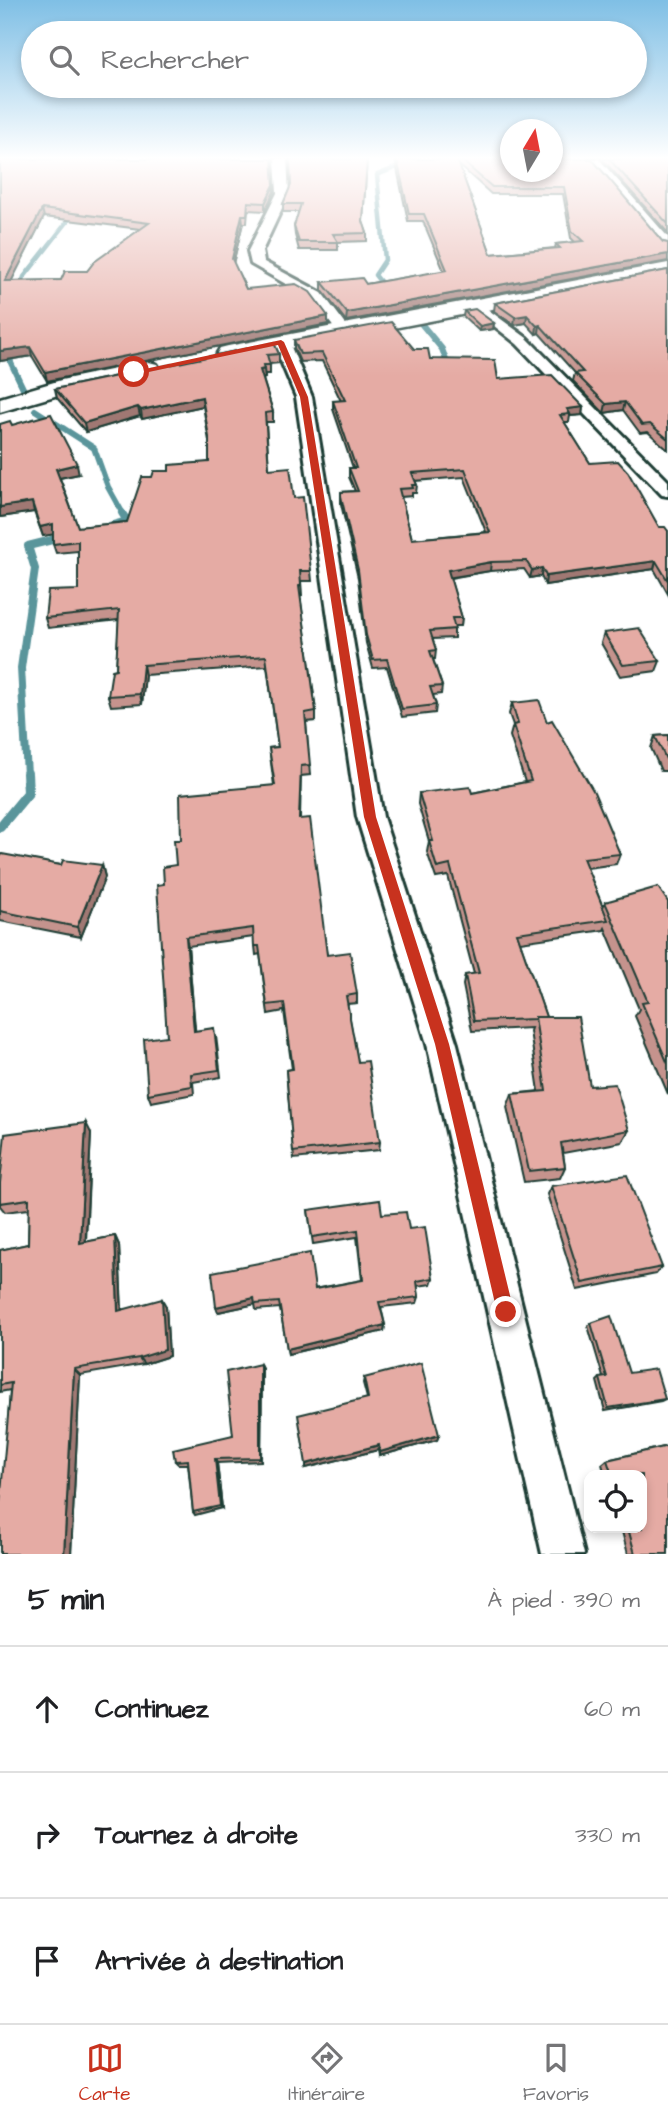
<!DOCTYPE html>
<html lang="fr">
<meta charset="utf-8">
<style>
:root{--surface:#fff;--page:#f2f2f2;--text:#202124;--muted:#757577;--line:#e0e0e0;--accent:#c8321e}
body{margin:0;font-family:"Architects Daughter",sans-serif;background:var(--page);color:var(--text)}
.controls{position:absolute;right:21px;bottom:21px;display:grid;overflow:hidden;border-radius:14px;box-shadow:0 4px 10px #0003}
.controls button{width:63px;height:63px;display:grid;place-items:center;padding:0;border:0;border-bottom:2px solid var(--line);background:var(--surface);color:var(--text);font:35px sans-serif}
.compass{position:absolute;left:500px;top:119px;width:63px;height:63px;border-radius:50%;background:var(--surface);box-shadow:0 4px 10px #0003;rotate:10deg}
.stop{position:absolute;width:21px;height:21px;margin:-16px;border:5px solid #c8321e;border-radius:50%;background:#fff}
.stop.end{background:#c8321e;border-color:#fff;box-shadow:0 2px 7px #0008}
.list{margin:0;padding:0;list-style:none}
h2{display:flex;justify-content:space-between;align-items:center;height:91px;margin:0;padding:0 28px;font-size:30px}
h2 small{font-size:23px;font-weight:400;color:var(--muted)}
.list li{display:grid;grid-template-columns:46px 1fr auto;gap:21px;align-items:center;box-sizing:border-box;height:126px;padding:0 28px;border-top:2px solid var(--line)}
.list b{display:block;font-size:26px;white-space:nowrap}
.list em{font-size:23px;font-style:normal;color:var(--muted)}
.icon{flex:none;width:38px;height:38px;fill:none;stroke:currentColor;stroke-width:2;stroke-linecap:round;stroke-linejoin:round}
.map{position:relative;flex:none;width:668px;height:1554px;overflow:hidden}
.search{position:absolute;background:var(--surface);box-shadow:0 4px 10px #0003;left:21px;right:21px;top:21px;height:77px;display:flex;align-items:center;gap:18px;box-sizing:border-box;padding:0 24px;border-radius:38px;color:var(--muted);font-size:26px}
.sheet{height:469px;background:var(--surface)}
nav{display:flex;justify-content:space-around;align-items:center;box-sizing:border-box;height:98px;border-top:2px solid var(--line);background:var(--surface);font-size:19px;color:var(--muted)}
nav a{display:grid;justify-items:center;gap:4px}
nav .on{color:var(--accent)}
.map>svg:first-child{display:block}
</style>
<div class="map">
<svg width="668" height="1554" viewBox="0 0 668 1554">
<rect width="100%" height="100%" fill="#fff"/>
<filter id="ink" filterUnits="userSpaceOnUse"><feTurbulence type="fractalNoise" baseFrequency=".0143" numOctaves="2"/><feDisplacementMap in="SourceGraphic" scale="14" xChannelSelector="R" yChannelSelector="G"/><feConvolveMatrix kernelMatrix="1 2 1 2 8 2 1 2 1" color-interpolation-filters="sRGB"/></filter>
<g filter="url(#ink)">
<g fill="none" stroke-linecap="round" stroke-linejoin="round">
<g stroke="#5a959b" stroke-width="4.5">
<path d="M 386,289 L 375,275 L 385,260 L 377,175 L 418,159"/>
<path d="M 19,291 L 24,277 L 75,212"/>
</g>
<g stroke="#5a959b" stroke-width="6">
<path d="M 419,321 L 442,349 L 449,368"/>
<path d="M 10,349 L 11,363 L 23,388"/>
<path d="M 35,410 L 94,448 L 108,487 L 123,514"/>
</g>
<g stroke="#5a959b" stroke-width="8">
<path d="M 109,526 L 127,521 L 122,513"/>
<path d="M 27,775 L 21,668 L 35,569 L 28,546 L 64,537"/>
</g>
<path stroke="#5a959b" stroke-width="10" d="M 0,827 L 28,793 L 27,773"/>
<defs>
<g id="street">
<path d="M 275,159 L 287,159 L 289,193 L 262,251 L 264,262 L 322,293 L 350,330 L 348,333 L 338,333 L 312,299 L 251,264 L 248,251 L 277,193 Z"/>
<path d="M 588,159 L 599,159 L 668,237 L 668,249 L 663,248 Z"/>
<path d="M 475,300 L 527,338 L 668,481 L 668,496 L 662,495 L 517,344 L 470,307 L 468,304 Z"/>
<path d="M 281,337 L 289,342 L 312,397 L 383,817 L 457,1044 L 584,1554 L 542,1554 L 427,1044 L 357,817 L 296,397 L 273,342 Z"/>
</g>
<g id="secondary">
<path d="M 668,263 L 668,275 L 228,360 L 220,358 L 217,353 L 220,348 L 228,346 Z"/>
<path d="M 149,362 L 157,364 L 160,369 L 157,374 L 65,393 L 0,412 L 0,398 L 61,380 Z"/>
</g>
</defs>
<use href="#street" stroke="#1f3d34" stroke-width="6"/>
<use href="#secondary" stroke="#1f3d34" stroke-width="5"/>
<use href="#street" fill="#fff" fill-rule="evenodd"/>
<use href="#secondary" fill="#fff" fill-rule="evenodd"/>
</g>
<g fill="#c5938d" stroke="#1f3d34" stroke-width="2" fill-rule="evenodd">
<path d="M 0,159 L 273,159 L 274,192 L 265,211 L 248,210 L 247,223 L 243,223 L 233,263 L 246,289 L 328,316 L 328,324 L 47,381 L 32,356 L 0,361 ZM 44,217 L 140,229 L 87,271 L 61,280 L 11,281 Z"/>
<path d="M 288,159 L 367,159 L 363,222 L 367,233 L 367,241 L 338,242 L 338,250 L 299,250 L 295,235 L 294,226 L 299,212 L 283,212 L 283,204 L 291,186 L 290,159 Z"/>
<path d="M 395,159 L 510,159 L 552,172 L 663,242 L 668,243 L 668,261 L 346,321 L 322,290 L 322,282 L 366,284 L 444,271 L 423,221 L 408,221 ZM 459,165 L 491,194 L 563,194 L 571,238 L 575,242 L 556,244 L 555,248 L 491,254 Z"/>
<path d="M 602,159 L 668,159 L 668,233 Z"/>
<path d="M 668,270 L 668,450 L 648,432 L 640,433 L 623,410 L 604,413 L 573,381 L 575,373 L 539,333 L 536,334 L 526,323 L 514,325 L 494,311 L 495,303 Z"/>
<path d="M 464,311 L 494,323 L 493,329 L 479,331 L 463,316 Z"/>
<path d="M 294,340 L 414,349 L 430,359 L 498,379 L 583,407 L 582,415 L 570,416 L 569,422 L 564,422 L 590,463 L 659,527 L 668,531 L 668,594 L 654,569 L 545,585 L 541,576 L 530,578 L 524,569 L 490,571 L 450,578 L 462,618 L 461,626 L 454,626 L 454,638 L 432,639 L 436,650 L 435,659 L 433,659 L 442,686 L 441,694 L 433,695 L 436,705 L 435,713 L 402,717 L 387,667 L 373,668 L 366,643 L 358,578 L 341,504 L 341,492 L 355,491 L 349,477 L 349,468 L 353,468 L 333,409 L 333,401 L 341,401 L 322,361 L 300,362 L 294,348 ZM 464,477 L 486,532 L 412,539 L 401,497 L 412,496 L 412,493 L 416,493 L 417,485 L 415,481 Z"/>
<path d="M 274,343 L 279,354 L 279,363 L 270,364 L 270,374 L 265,374 L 265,378 L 263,379 L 273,412 L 273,422 L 266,422 L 269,469 L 294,498 L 311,571 L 312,581 L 301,581 L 302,595 L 300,595 L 316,711 L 316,721 L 306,722 L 310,775 L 301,776 L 300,819 L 327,955 L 357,994 L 357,1003 L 347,1004 L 358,1062 L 380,1142 L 379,1150 L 294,1159 L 286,1070 L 292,1069 L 284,1011 L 268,1014 L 260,954 L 256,955 L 254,937 L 188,946 L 195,1031 L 216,1036 L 221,1077 L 193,1082 L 194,1094 L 151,1102 L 148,1094 L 167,1036 L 164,884 L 176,865 L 181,840 L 274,785 L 269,748 L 278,747 L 267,666 L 145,675 L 142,704 L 111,706 L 108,696 L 116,669 L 119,620 L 48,628 L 45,618 L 78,590 L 78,551 L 56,553 L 53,544 L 53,534 L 43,536 L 34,512 L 0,517 L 0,424 L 12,425 L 79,474 L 60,478 L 78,527 L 127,522 L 152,477 L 169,471 L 209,462 L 209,441 L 203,406 L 142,419 L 140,416 L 86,432 L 57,398 L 55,389 Z"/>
<path d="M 604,633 L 660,661 L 656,671 L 620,676 L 601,643 Z"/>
<path d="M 512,703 L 547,722 L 620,854 L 616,864 L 587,868 L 603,907 L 605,902 L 668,902 L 668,1094 L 635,1016 L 639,1009 L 605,928 L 604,930 L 520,942 L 546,1017 L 590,1086 L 629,1130 L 622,1142 L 563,1153 L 565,1167 L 560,1178 L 524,1182 L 507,1107 L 512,1094 L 539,1091 L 530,1031 L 531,1028 L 472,1031 L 463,985 L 465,975 L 474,974 L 448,876 L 436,878 L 427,852 L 429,841 L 418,804 L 419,793 L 472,793 L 525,782 L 510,736 L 513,725 L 509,714 Z"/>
<path d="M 668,735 L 668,771 L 661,771 L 651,748 L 655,736 Z"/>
<path d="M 0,857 L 61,865 L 102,865 L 105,877 L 81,937 L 0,921 Z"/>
<path d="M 91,1133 L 86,1242 L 115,1236 L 119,1245 L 122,1310 L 166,1306 L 169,1356 L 144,1364 L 80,1375 L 71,1554 L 0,1554 L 10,1390 L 0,1392 L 0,1250 L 28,1244 L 29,1209 L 5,1212 L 0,1206 L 0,1183 Z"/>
<path d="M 551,1186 L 662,1267 L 656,1274 L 577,1290 L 547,1194 Z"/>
<path d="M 308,1210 L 382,1214 L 409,1229 L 433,1278 L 431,1284 L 417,1286 L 419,1297 L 417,1303 L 381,1307 L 385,1325 L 384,1331 L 288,1354 L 280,1308 L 256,1310 L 255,1304 L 218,1312 L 216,1307 L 362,1280 L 357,1237 L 313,1244 Z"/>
<path d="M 591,1323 L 629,1373 L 665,1399 L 661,1401 L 605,1411 L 597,1381 L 600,1378 L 603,1377 L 588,1326 Z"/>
<path d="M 260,1364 L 262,1368 L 261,1461 L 217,1463 L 222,1508 L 195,1515 L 193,1512 L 188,1464 L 178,1464 L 175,1461 L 233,1435 Z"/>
<path d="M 364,1378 L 439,1435 L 437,1440 L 379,1456 L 378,1450 L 306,1468 L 367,1398 L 363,1383 Z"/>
<path d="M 668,1446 L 668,1554 L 628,1554 L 621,1528 L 642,1528 L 642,1475 L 605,1475 L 602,1464 L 607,1460 Z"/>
</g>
<g fill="#a07873" stroke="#1f3d34" stroke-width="2">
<path d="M 274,185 L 274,192 L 265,211 L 265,203 Z"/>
<path d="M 42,209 L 44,217 L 7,290 L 5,281 Z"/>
<path d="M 242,215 L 243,223 L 232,268 L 232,259 Z"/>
<path d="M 668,254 L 668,261 L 346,321 L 347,313 Z"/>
<path d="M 527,315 L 526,323 L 514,325 L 515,317 Z"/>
<path d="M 328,316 L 328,324 L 47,381 L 45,372 Z"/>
<path d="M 494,323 L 493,329 L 479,331 L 480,326 Z"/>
<path d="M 540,325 L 539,333 L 536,334 L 537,326 Z"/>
<path d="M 30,347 L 32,356 L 0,361 L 0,351 Z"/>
<path d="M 264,369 L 265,378 L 261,379 L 260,370 Z"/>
<path d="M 202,397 L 203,406 L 142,419 L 141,410 Z"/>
<path d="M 625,402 L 623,410 L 604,413 L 606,404 Z"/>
<path d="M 138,407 L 140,416 L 86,432 L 84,423 Z"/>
<path d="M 583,407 L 582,415 L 570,416 L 570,414 L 567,409 Z"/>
<path d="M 77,464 L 79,474 L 59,478 L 56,469 Z"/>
<path d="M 32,502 L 34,512 L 0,517 L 0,507 Z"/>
<path d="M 53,524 L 56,534 L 43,536 L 40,527 Z"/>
<path d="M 656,561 L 654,569 L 545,585 L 546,576 Z"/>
<path d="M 491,562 L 490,571 L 447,578 L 448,570 Z"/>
<path d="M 542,568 L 541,576 L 530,578 L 532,570 Z"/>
<path d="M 143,665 L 145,675 L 142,704 L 140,694 Z"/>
<path d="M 102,865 L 105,877 L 81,937 L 77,927 Z"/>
<path d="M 186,937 L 188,946 L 196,1039 L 194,1031 Z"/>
<path d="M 86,1123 L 91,1133 L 85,1251 L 80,1243 Z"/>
<path d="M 115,1236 L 119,1245 L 122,1318 L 118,1311 Z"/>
<path d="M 254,1298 L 256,1304 L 218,1312 L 216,1307 Z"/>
<path d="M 162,1299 L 166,1306 L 169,1356 L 144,1364 L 139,1358 Z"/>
<path d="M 385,1325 L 384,1331 L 288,1354 L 287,1349 Z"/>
<path d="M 260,1364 L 262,1368 L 261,1461 L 260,1458 Z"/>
<path d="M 74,1369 L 80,1375 L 71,1554 L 64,1554 Z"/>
<path d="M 439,1435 L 437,1440 L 379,1456 L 380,1452 Z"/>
<path d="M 379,1445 L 378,1450 L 306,1468 L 306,1464 Z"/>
<path d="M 215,1459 L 217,1463 L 222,1508 L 220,1506 Z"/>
</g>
<g fill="#e5aba4" stroke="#1f3d34" stroke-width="2" fill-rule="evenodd">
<path d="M 0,159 L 272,159 L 274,185 L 265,203 L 248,202 L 247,215 L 242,215 L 232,259 L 246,289 L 296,284 L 310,292 L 328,316 L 45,372 L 30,347 L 0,351 ZM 42,209 L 149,223 L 94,262 L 87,271 L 65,271 L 61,280 L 5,281 Z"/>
<path d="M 290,159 L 367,159 L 363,221 L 367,233 L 333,234 L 338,242 L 299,242 L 294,226 L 301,204 L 283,204 L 291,185 Z"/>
<path d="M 397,159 L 457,159 L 491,254 L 560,248 L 556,244 L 583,241 L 572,231 L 564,187 L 492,187 L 460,159 L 510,159 L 510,172 L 552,172 L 552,159 L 592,159 L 663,242 L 668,243 L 668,254 L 347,313 L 322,282 L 362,278 L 366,284 L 447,270 L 424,214 L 409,214 Z"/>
<path d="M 609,159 L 668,159 L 668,224 Z"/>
<path d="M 668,270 L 668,439 L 650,424 L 642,425 L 625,402 L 606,404 L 575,373 L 583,372 L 540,325 L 537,326 L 527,315 L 515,317 L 495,303 Z"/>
<path d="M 475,309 L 494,323 L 480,326 L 464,311 Z"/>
<path d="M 391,322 L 414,349 L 428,349 L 430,359 L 495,360 L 498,379 L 552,375 L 583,407 L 567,409 L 570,414 L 560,415 L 590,463 L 618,461 L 628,472 L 659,527 L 665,527 L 668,531 L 668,581 L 656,561 L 546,576 L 542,568 L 532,570 L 526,561 L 491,562 L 448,570 L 462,618 L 452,618 L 455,629 L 430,631 L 436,650 L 430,651 L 442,686 L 430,687 L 436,705 L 402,709 L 387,659 L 373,660 L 366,635 L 358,570 L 341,496 L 341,492 L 358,491 L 349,468 L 356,468 L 333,401 L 345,400 L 322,353 L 300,354 L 294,340 ZM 465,469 L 490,532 L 412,539 L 399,489 L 413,488 L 412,485 L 417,485 L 412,473 Z"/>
<path d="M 274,343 L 279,354 L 267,355 L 270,365 L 263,365 L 264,369 L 260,370 L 273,412 L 265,413 L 269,469 L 290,467 L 294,498 L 303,497 L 311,571 L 300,571 L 301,585 L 299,586 L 316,711 L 305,713 L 310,765 L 301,766 L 299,819 L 310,818 L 327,955 L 350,952 L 357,994 L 346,996 L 358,1062 L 368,1061 L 380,1142 L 293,1152 L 286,1070 L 293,1069 L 284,1003 L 267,1005 L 259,946 L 254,946 L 253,928 L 186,937 L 194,1031 L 214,1028 L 219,1070 L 191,1074 L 192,1086 L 148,1094 L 144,1039 L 167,1036 L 157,885 L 164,884 L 163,867 L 176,865 L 174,840 L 181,840 L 180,794 L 275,785 L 269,748 L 278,747 L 266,656 L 143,665 L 140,694 L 108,696 L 112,670 L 116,669 L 119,610 L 45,618 L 48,591 L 78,590 L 78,541 L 53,544 L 53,524 L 40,527 L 32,502 L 0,507 L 0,424 L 10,421 L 12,425 L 51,414 L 77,464 L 56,469 L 78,527 L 127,522 L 142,477 L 152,477 L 154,471 L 169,471 L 169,465 L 209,462 L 209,437 L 202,397 L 141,410 L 138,407 L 84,423 L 55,389 Z"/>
<path d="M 639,628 L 660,661 L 623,665 L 604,633 Z"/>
<path d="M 539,700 L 547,722 L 552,720 L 594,792 L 620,854 L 583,858 L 608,920 L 517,933 L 546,1017 L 535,1017 L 535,1019 L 474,1021 L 465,975 L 479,973 L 450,865 L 437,868 L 429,841 L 433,841 L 419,793 L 470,787 L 472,793 L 531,781 L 513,725 L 518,724 L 512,703 Z"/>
<path d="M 668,735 L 668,759 L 666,759 L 655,736 Z"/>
<path d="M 2,854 L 61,865 L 63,860 L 102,865 L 77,927 L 0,911 L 0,857 Z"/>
<path d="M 658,887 L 668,902 L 668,1064 L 642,1003 L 648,1002 L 605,902 Z"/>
<path d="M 535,1017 L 578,1017 L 590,1086 L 615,1084 L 629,1130 L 561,1143 L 565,1167 L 529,1171 L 512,1094 L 546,1091 Z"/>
<path d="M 86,1123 L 80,1243 L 115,1236 L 118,1311 L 162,1299 L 165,1350 L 139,1358 L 74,1369 L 64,1554 L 0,1554 L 0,1503 L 11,1383 L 0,1385 L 0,1250 L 28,1244 L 29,1199 L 0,1203 L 0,1183 L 5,1134 Z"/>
<path d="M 627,1175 L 662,1267 L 582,1283 L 551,1186 Z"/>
<path d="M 380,1200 L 382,1214 L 406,1212 L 409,1229 L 425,1227 L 433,1278 L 417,1281 L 419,1297 L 379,1302 L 385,1325 L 287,1349 L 279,1302 L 255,1304 L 254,1298 L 216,1307 L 212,1272 L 310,1253 L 315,1289 L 363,1280 L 358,1230 L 312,1237 L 308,1210 Z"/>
<path d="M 611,1316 L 629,1373 L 656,1369 L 665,1399 L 608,1408 L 600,1378 L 607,1377 L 591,1323 Z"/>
<path d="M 421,1363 L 439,1435 L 380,1452 L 379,1445 L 306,1464 L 298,1415 L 368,1398 L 364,1378 Z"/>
<path d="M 260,1364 L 260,1458 L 215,1459 L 220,1506 L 193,1512 L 188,1460 L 175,1461 L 173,1449 L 233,1435 L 226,1372 Z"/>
<path d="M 668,1446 L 668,1554 L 635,1554 L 628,1528 L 642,1528 L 642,1475 L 612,1475 L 607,1460 Z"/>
</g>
</g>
<linearGradient id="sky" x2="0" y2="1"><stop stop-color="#7fbfe5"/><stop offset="0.42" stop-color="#fff"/><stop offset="1" stop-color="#fff" stop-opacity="0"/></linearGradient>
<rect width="668" height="376" fill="url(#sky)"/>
<path fill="#c8321e" d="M 281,340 L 284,342 L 308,397 L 376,817 L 449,1044 L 514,1312 L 512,1318 L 506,1321 L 500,1318 L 497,1312 L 435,1044 L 364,817 L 300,397 L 278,345 L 134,375 L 131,372 Z"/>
</svg>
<div class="controls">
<button><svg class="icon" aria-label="locate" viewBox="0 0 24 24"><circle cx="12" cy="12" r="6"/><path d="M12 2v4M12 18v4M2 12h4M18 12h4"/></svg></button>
</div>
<svg class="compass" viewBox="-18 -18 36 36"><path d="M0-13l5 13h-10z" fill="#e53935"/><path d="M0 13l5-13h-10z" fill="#757577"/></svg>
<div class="stop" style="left:134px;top:372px"></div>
<div class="stop end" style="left:506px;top:1312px"></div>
<div class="search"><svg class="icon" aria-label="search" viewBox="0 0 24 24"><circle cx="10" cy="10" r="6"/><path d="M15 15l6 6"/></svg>Rechercher</div>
</div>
<section class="sheet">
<h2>5 min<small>À pied · 390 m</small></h2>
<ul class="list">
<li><svg class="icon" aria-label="ahead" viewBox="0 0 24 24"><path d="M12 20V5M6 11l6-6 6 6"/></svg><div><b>Continuez</b></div><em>60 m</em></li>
<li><svg class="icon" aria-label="right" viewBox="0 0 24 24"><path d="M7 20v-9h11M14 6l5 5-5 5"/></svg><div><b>Tournez à droite</b></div><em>330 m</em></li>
<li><svg class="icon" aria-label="arrive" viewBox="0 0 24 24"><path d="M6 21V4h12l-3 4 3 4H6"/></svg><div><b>Arrivée à destination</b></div></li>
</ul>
</section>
<nav>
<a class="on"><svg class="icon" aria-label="map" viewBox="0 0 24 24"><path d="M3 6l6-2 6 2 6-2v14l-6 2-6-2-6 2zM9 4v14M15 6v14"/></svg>Carte</a>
<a><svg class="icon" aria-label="directions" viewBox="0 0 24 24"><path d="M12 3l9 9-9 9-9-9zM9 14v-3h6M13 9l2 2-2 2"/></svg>Itinéraire</a>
<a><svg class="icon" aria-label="saved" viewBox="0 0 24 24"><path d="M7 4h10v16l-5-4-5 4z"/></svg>Favoris</a>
</nav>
